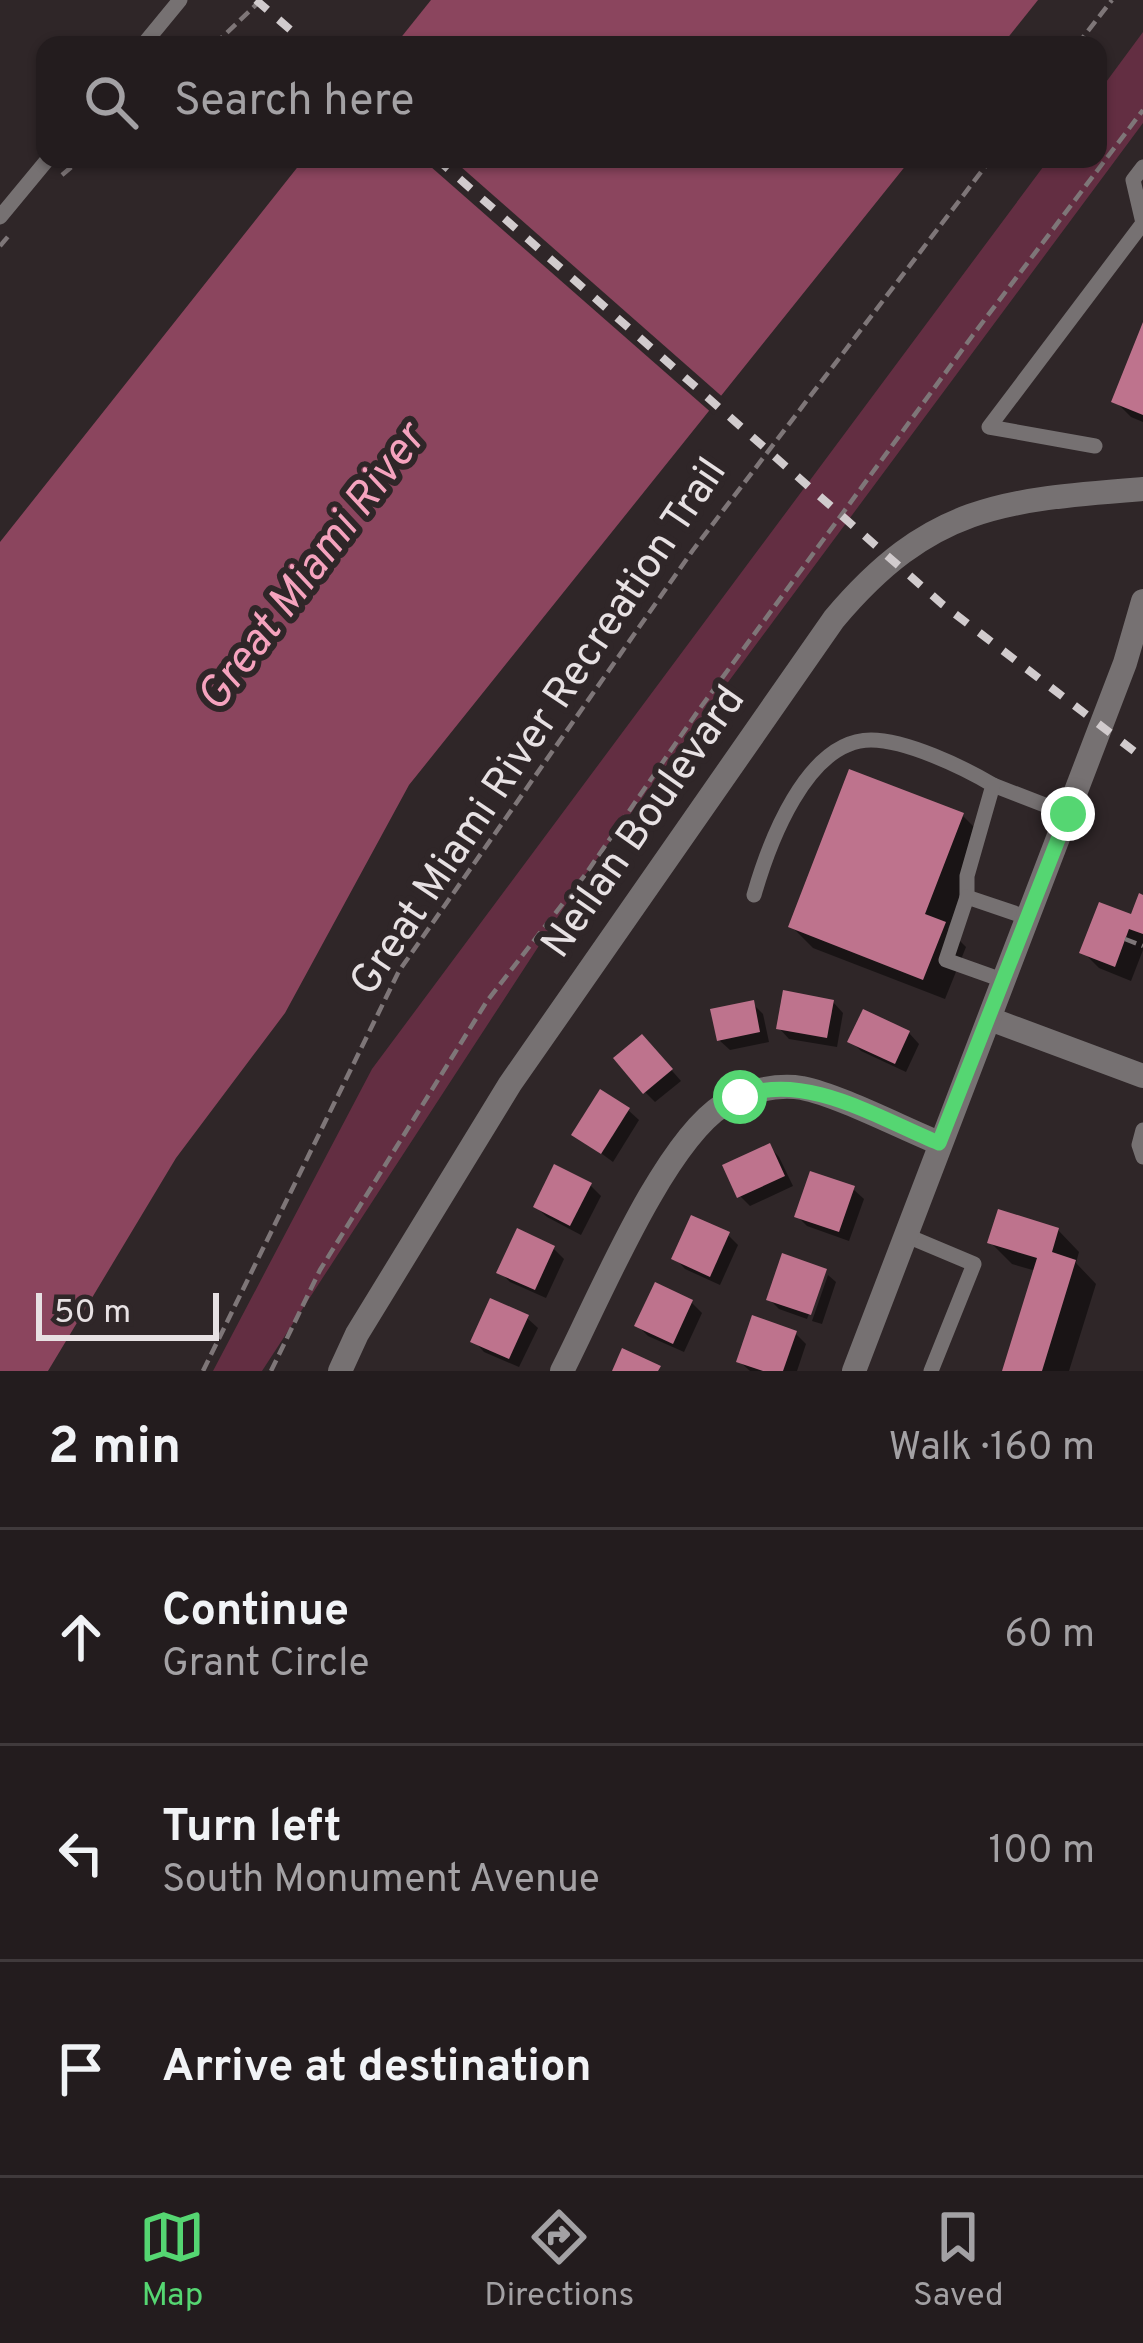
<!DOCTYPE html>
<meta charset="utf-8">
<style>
:root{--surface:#231c1e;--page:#2b2527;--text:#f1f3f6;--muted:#a3a1a4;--line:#403a3c;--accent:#55d672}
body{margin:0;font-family:Overpass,sans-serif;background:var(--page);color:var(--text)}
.scale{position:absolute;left:36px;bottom:30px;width:183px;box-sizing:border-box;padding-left:12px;border:6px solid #e7e1e3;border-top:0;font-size:33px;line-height:42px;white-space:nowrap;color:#e7e1e3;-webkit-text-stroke:9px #2f2628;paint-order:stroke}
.stop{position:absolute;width:36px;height:36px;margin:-27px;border:9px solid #55d672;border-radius:50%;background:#fff}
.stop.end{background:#55d672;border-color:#fff;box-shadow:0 3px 12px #0008}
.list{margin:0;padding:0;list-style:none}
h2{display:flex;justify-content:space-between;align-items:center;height:156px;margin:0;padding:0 48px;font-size:51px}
h2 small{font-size:39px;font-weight:400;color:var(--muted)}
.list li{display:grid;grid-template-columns:78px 1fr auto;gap:36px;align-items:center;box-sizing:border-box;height:216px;padding:0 48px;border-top:3px solid var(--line)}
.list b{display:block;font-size:45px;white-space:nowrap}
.list p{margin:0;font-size:39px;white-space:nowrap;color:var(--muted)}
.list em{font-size:39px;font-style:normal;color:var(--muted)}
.icon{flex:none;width:66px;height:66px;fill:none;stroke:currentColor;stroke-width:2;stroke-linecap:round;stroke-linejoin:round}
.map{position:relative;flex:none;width:1143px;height:1371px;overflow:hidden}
.search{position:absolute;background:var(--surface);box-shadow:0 3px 9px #0004;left:36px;right:36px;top:36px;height:132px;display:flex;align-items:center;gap:30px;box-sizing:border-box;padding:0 42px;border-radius:24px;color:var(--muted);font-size:45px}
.sheet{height:804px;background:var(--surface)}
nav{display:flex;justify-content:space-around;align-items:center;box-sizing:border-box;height:168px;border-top:3px solid var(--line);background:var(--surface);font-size:33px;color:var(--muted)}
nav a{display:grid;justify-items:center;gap:6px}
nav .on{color:var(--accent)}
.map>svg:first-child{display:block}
</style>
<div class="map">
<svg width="1143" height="1371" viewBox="0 0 1143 1371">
<rect width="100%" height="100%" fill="#2f2628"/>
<path fill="#632e42" d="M 1143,32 L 1143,123 L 585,875 L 262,1371 L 213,1371 L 372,1069 L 1049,159 L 1098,159 L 1098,93 Z"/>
<g fill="#8b455e">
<path d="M 431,0 L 1038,0 L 1002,45 L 395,45 Z"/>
<path d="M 304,159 L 911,159 L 409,785 L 285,1013 L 176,1158 L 48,1371 L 0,1371 L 0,542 Z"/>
</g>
<path fill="#2f2628" d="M 422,159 L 452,159 L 726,400 L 714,415 Z"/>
<g fill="#0007">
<path d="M 1143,330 L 1143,422 L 1131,417 L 1115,401 Z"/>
<path d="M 962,815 L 984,837 L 948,929 L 966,947 L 945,999 L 813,948 L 791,926 Z"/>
<path d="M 1143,898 L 1143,950 L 1131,981 L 1099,968 L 1083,952 L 1133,918 Z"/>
<path d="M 833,1002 L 843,1013 L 837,1047 L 789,1039 L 779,1028 Z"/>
<path d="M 753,1004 L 763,1014 L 769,1042 L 730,1050 L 719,1040 Z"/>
<path d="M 909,1033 L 919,1044 L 906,1072 L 861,1051 L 851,1041 Z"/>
<path d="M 652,1048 L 681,1081 L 655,1102 L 645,1092 Z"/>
<path d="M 628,1110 L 639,1120 L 613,1162 L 575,1134 Z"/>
<path d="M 769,1146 L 779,1157 L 793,1186 L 750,1206 L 740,1196 Z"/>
<path d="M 590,1185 L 601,1196 L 581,1235 L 547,1217 L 536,1207 Z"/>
<path d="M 853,1189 L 864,1199 L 849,1241 L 807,1226 L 797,1216 Z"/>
<path d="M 1058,1230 L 1079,1252 L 1076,1263 L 1096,1284 L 1069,1371 L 1006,1371 L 1036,1271 L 1012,1264 L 990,1242 Z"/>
<path d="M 728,1235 L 738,1245 L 720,1285 L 685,1269 L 675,1258 Z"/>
<path d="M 553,1248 L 564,1259 L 546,1298 L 510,1282 L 500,1272 Z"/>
<path d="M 825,1272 L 807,1319 L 779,1309 L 769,1299 Z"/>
<path d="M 828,1275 L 836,1282 L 822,1324 L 812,1321 Z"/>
<path d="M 691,1302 L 702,1313 L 684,1352 L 648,1336 L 638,1326 Z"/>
<path d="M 527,1318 L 538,1328 L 519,1367 L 484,1352 L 474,1341 Z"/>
<path d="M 796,1334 L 806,1344 L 797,1371 L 750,1371 L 739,1361 Z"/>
</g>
<g fill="#be738d">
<path d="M 1143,322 L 1143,415 L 1111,402 Z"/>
<path d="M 849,769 L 964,813 L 925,914 L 946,922 L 923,980 L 788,927 Z"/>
<path d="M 1139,893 L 1143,895 L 1143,934 L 1129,929 L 1115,967 L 1079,953 L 1099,902 L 1131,914 Z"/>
<path d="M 783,990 L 834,1000 L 827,1038 L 776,1029 Z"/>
<path d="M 754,1000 L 760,1032 L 717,1041 L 710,1009 Z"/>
<path d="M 863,1009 L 910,1031 L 895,1064 L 847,1042 Z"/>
<path d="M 642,1034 L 673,1069 L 643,1094 L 613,1058 Z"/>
<path d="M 600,1089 L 630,1108 L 601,1154 L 571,1135 Z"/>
<path d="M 770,1143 L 785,1176 L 737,1198 L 722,1165 Z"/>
<path d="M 554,1164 L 592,1183 L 570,1226 L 533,1207 Z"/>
<path d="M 810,1171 L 855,1186 L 839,1232 L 794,1217 Z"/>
<path d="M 998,1209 L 1059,1228 L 1052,1252 L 1076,1260 L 1042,1371 L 1002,1371 L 1037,1258 L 987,1243 Z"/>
<path d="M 691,1215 L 730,1232 L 710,1277 L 671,1259 Z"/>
<path d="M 517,1228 L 555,1246 L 535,1290 L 496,1273 Z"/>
<path d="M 782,1253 L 827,1269 L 811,1315 L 766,1300 Z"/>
<path d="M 655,1282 L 693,1300 L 673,1344 L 634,1326 Z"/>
<path d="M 490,1298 L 529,1315 L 509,1359 L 470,1342 Z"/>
<path d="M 752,1315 L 797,1331 L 783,1371 L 763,1371 L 736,1362 Z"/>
<path d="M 622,1348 L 661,1366 L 658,1371 L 612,1371 Z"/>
</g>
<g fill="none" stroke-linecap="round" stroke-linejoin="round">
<g stroke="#7e7678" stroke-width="4.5" stroke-dasharray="12 6" stroke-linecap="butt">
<path d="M 214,45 L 261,0"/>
<path d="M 1077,45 L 1112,0"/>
<path d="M 62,175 L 81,159"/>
<path d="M 0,246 L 11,233"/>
<path d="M 1125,939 L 1143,946"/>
<path d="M 203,1371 L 399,971 L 693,550 L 991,159"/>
<path d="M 271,1371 L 320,1270 L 487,1001 L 585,875 L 698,711 L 973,335 L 1143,110"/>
</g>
<g stroke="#767172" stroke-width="15">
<path d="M 143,45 L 180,0"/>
<path d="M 0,217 L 48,159"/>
<path d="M 1095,446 L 989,427 L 1143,223 L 1133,180 L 1143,167"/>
<path d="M 993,785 L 1068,814"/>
<path d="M 754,895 C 768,846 806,740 871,740 C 906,740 963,767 993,785 L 967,876 L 967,897"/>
<path d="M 1005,981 L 946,960 L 967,897 L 1029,918"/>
<path d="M 1143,1130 L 1139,1145 L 1143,1157"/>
<path d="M 905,1235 L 974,1264 L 931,1371"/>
</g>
<g stroke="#767172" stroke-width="24">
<path d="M 990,1019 L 1143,1076"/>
<path d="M 562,1371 C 597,1303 662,1144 723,1105 C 744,1091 777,1084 802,1088 C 838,1095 902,1128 939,1143"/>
<path d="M 854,1371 L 1125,663 L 1143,601"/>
</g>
<path stroke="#767172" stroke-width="24" d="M 340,1371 L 357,1334 L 510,1084 L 834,619 C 930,505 1002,500 1143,489"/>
<g stroke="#d1cbcd" stroke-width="8" stroke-dasharray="15 15" stroke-linecap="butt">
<path d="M 256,0 L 308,45"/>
<path d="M 437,159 L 942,604 L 1143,758"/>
</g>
</g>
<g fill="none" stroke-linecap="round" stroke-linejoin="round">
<path stroke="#55d672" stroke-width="15" d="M 740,1097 C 803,1070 880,1119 939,1143 L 1068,814"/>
</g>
<g text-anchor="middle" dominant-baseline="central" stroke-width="12" stroke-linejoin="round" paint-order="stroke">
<g font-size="42" fill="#e7e1e3" stroke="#2f2628">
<text transform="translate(540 728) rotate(-56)">Great Miami River Recreation Trail</text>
<text transform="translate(645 823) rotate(-55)">Neilan Boulevard</text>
</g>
<g font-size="45" font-style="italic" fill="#f5a3be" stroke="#2f2628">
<text transform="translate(313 569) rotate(-53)">Great Miami River</text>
</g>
</g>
</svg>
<div class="scale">50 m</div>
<div class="stop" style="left:740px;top:1097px"></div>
<div class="stop end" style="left:1068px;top:814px"></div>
<div class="search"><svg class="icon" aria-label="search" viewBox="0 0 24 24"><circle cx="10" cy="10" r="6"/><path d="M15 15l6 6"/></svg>Search here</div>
</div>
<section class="sheet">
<h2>2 min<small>Walk · 160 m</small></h2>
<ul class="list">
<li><svg class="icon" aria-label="ahead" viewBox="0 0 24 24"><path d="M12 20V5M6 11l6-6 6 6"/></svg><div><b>Continue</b><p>Grant Circle</p></div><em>60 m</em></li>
<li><svg class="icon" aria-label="left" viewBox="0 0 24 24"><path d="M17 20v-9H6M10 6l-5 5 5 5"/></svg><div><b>Turn left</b><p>South Monument Avenue</p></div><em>100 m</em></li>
<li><svg class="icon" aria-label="arrive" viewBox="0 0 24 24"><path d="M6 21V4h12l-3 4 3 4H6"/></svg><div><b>Arrive at destination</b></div></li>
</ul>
</section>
<nav>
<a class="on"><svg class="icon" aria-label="map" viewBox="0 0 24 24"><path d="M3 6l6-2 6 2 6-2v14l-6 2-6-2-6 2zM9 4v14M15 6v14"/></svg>Map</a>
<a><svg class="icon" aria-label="directions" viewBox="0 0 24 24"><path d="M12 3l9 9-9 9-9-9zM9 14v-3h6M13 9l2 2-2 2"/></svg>Directions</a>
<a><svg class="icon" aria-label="saved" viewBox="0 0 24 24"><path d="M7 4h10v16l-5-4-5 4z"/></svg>Saved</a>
</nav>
